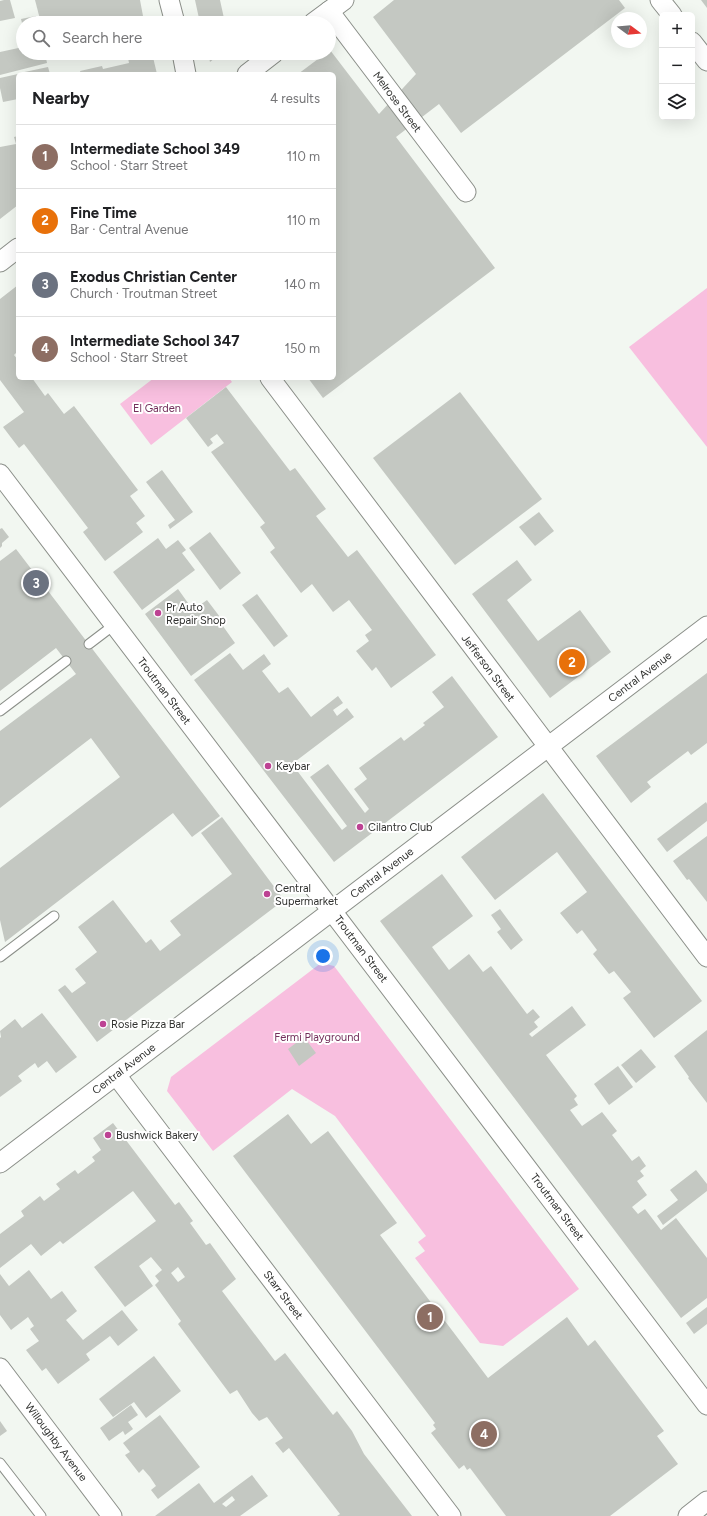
<!DOCTYPE html>
<meta charset="utf-8">
<style>
:root{--surface:#fff;--page:#f2f2f2;--text:#202124;--muted:#757577;--line:#e0e0e0;--accent:#0f766e}
body{margin:0;font-family:Figtree,sans-serif;background:var(--page);color:var(--text)}
.controls{position:absolute;right:12px;top:12px;display:grid;overflow:hidden;border-radius:6px;box-shadow:0 4px 16px #0002}
.controls button{width:36px;height:36px;display:grid;place-items:center;padding:0;border:0;border-bottom:1px solid var(--line);background:var(--surface);color:var(--text);font:20px sans-serif}
.compass{position:absolute;left:611px;top:12px;width:36px;height:36px;border-radius:50%;background:var(--surface);box-shadow:0 4px 16px #0002;rotate:106deg}
.you{position:absolute;left:323px;top:956px;width:14px;height:14px;margin:-10px;border:3px solid #fff;border-radius:50%;background:#1a73e8;box-shadow:0 0 0 6px #1a73e833}
.badge{display:grid;place-items:center;width:26px;height:26px;border-radius:50%;background:var(--accent);color:#fff;font-size:13px;font-weight:700}
.pin{position:absolute;translate:-50% -50%;border:2px solid #fff;box-shadow:0 1px 4px #0006}
.list{margin:0;padding:0;list-style:none}
h2{display:flex;justify-content:space-between;align-items:center;height:52px;margin:0;padding:0 16px;font-size:17px}
h2 small{font-size:13px;font-weight:400;color:var(--muted)}
.list li{display:grid;grid-template-columns:26px 1fr auto;gap:12px;align-items:center;box-sizing:border-box;height:64px;padding:0 16px;border-top:1px solid var(--line)}
.list b{display:block;font-size:15px;white-space:nowrap}
.list p{margin:0;font-size:13px;white-space:nowrap;color:var(--muted)}
.list em{font-size:13px;font-style:normal;color:var(--muted)}
.icon{flex:none;width:22px;height:22px;fill:none;stroke:currentColor;stroke-width:2;stroke-linecap:round;stroke-linejoin:round}
.map{position:relative;flex:none;width:707px;height:1516px;overflow:hidden}
.search{position:absolute;background:var(--surface);box-shadow:0 4px 16px #0002;left:16px;top:16px;width:320px;height:44px;display:flex;align-items:center;gap:10px;box-sizing:border-box;padding:0 14px;border-radius:22px;color:var(--muted);font-size:15px}
.panel{position:absolute;background:var(--surface);box-shadow:0 4px 16px #0002;left:16px;top:72px;width:320px;height:308px;border-radius:6px}
.map>svg:first-child{display:block}
</style>
<div class="map">
<svg width="707" height="1516" viewBox="0 0 707 1516">
<rect width="100%" height="100%" fill="#f2f7f1"/>
<g fill="#f8bfdf">
<path d="M 707,288 L 707,447 L 629,347 Z"/>
<path d="M 154,378 L 229,378 L 232,382 L 151,445 L 120,404 Z"/>
<path d="M 321,963 L 334,966 L 579,1289 L 503,1346 L 480,1343 L 415,1258 L 425,1251 L 418,1242 L 426,1236 L 335,1116 L 292,1089 L 213,1151 L 167,1091 L 171,1077 Z"/>
</g>
<g fill="#c4c8c2" fill-rule="evenodd">
<path d="M 4,0 L 10,0 L 15,18 L 0,21 L 0,1 Z"/>
<path d="M 35,0 L 140,0 L 143,16 L 113,23 L 41,23 Z"/>
<path d="M 195,0 L 220,0 L 225,23 L 200,23 Z"/>
<path d="M 394,0 L 619,0 L 625,8 L 461,133 L 439,104 L 396,137 L 495,268 L 323,398 L 308,378 L 334,378 L 334,74 L 298,74 L 326,53 L 329,53 L 330,50 L 379,114 L 416,74 L 373,17 Z"/>
<path d="M 701,0 L 707,0 L 707,8 Z"/>
<path d="M 36,16 L 37,23 L 22,23 L 21,19 Z"/>
<path d="M 23,47 L 23,53 L 45,53 L 47,63 L 0,75 L 0,52 Z"/>
<path d="M 127,53 L 152,53 L 157,74 L 81,74 L 80,71 L 102,66 L 103,69 L 129,63 Z"/>
<path d="M 208,53 L 221,53 L 210,62 Z"/>
<path d="M 48,67 L 50,74 L 20,74 L 20,73 Z"/>
<path d="M 18,74 L 18,99 L 3,102 L 0,88 L 0,78 Z"/>
<path d="M 18,136 L 18,205 L 0,219 L 0,147 L 16,144 L 14,137 Z"/>
<path d="M 18,285 L 18,351 L 14,355 L 18,360 L 18,378 L 32,378 L 45,396 L 48,393 L 64,414 L 74,406 L 138,490 L 130,496 L 145,516 L 136,523 L 143,532 L 105,561 L 83,532 L 88,528 L 24,444 L 19,448 L 3,427 L 24,412 L 0,380 L 0,299 Z"/>
<path d="M 226,387 L 290,471 L 295,468 L 326,509 L 316,516 L 348,557 L 357,550 L 436,655 L 391,688 L 376,667 L 372,671 L 356,651 L 369,641 L 365,635 L 372,630 L 349,600 L 333,612 L 312,584 L 301,593 L 270,552 L 275,548 L 260,527 L 265,523 L 211,452 L 224,443 L 217,434 L 210,439 L 213,443 L 208,447 L 186,418 Z"/>
<path d="M 460,392 L 542,499 L 455,565 L 373,458 Z"/>
<path d="M 162,470 L 193,512 L 170,529 L 168,525 L 175,520 L 146,482 Z"/>
<path d="M 539,512 L 554,531 L 535,546 L 519,527 Z"/>
<path d="M 2,528 L 9,537 L 2,543 L 2,546 L 0,548 L 0,529 Z"/>
<path d="M 210,532 L 241,573 L 220,590 L 189,548 Z"/>
<path d="M 158,538 L 166,549 L 178,540 L 186,550 L 182,553 L 195,570 L 142,610 L 113,572 Z"/>
<path d="M 16,549 L 220,816 L 192,837 L 173,813 L 5,942 L 0,920 L 0,868 L 120,777 L 91,738 L 0,808 L 0,731 L 76,674 L 56,648 L 0,691 L 0,561 Z"/>
<path d="M 517,560 L 532,580 L 507,600 L 538,641 L 580,610 L 611,652 L 550,698 L 472,594 Z"/>
<path d="M 178,589 L 193,610 L 207,600 L 223,621 L 220,622 L 235,643 L 191,676 L 145,614 Z"/>
<path d="M 257,594 L 288,636 L 274,647 L 242,605 Z"/>
<path d="M 230,653 L 243,670 L 264,654 L 271,664 L 262,671 L 279,693 L 288,687 L 311,717 L 338,696 L 343,703 L 333,710 L 337,716 L 347,708 L 354,717 L 292,764 L 342,830 L 347,826 L 310,777 L 328,764 L 365,813 L 369,809 L 354,789 L 367,779 L 359,768 L 401,737 L 404,741 L 425,725 L 423,723 L 444,707 L 432,692 L 452,676 L 498,737 L 334,862 L 194,680 Z"/>
<path d="M 707,673 L 707,743 L 691,755 L 688,751 L 647,782 L 651,787 L 631,803 L 596,756 Z"/>
<path d="M 543,793 L 702,1001 L 654,1038 L 623,998 L 631,992 L 614,971 L 609,974 L 593,954 L 597,950 L 582,930 L 577,934 L 560,913 L 587,892 L 557,852 L 495,900 L 461,857 Z"/>
<path d="M 706,802 L 707,804 L 707,821 L 667,852 L 657,839 Z"/>
<path d="M 222,817 L 284,900 L 97,1042 L 58,990 L 65,985 L 72,993 L 86,983 L 75,969 L 97,952 L 78,927 L 113,900 L 146,943 L 151,939 L 160,951 L 181,935 L 170,921 L 232,874 L 201,833 Z"/>
<path d="M 707,836 L 707,902 L 689,879 L 687,880 L 673,861 Z"/>
<path d="M 442,874 L 473,916 L 432,947 L 449,970 L 469,954 L 483,972 L 491,966 L 527,1014 L 533,1009 L 540,1017 L 534,1022 L 538,1027 L 529,1034 L 532,1037 L 572,1006 L 586,1025 L 546,1055 L 577,1096 L 574,1099 L 578,1105 L 570,1110 L 582,1126 L 602,1112 L 617,1131 L 612,1135 L 632,1161 L 639,1156 L 646,1166 L 640,1171 L 644,1176 L 637,1181 L 647,1195 L 632,1207 L 638,1214 L 645,1209 L 661,1230 L 676,1218 L 707,1258 L 707,1298 L 681,1318 L 380,921 Z"/>
<path d="M 500,909 L 523,940 L 511,950 L 497,932 L 501,929 L 491,915 Z"/>
<path d="M 42,1013 L 77,1057 L 56,1073 L 47,1061 L 38,1068 L 35,1063 L 18,1076 L 22,1081 L 0,1097 L 0,1038 L 1,1037 L 0,1031 L 15,1019 L 22,1028 Z"/>
<path d="M 707,1030 L 707,1103 L 688,1078 L 689,1077 L 674,1056 Z"/>
<path d="M 304,1037 L 316,1053 L 299,1066 L 288,1049 Z"/>
<path d="M 641,1049 L 656,1067 L 636,1083 L 621,1065 Z"/>
<path d="M 618,1066 L 633,1087 L 609,1105 L 594,1084 Z"/>
<path d="M 288,1114 L 311,1144 L 328,1131 L 397,1223 L 380,1235 L 488,1378 L 567,1317 L 588,1346 L 595,1340 L 664,1431 L 657,1436 L 678,1464 L 610,1516 L 506,1516 L 470,1468 L 467,1470 L 464,1465 L 459,1469 L 431,1433 L 436,1429 L 433,1425 L 435,1423 L 233,1156 Z"/>
<path d="M 113,1123 L 175,1205 L 179,1202 L 193,1221 L 190,1223 L 206,1245 L 210,1243 L 236,1279 L 222,1291 L 275,1361 L 285,1353 L 333,1415 L 337,1411 L 352,1431 L 364,1454 L 412,1516 L 337,1516 L 340,1514 L 289,1448 L 283,1453 L 275,1443 L 283,1438 L 267,1417 L 259,1421 L 252,1413 L 237,1390 L 230,1394 L 178,1324 L 181,1321 L 155,1285 L 159,1281 L 155,1276 L 162,1270 L 151,1257 L 139,1266 L 153,1286 L 125,1307 L 94,1267 L 156,1221 L 133,1191 L 63,1244 L 60,1241 L 41,1256 L 31,1244 L 0,1268 L 0,1234 L 24,1216 L 21,1211 L 40,1196 L 44,1201 L 60,1189 L 56,1184 L 75,1170 L 78,1174 L 95,1161 L 92,1157 L 101,1150 L 93,1138 ZM 178,1267 L 185,1277 L 178,1282 L 171,1273 Z"/>
<path d="M 696,1170 L 707,1184 L 707,1191 L 663,1225 L 657,1216 L 678,1200 L 670,1190 Z"/>
<path d="M 29,1270 L 51,1299 L 62,1291 L 77,1311 L 66,1320 L 83,1340 L 122,1310 L 138,1330 L 118,1346 L 110,1336 L 86,1354 L 90,1360 L 58,1384 L 46,1368 L 42,1371 L 26,1350 L 39,1341 L 30,1329 L 34,1326 L 28,1317 L 11,1330 L 0,1315 L 0,1274 L 9,1286 Z"/>
<path d="M 707,1307 L 707,1324 L 694,1334 L 686,1323 Z"/>
<path d="M 154,1356 L 181,1391 L 146,1418 L 134,1402 L 113,1417 L 99,1399 Z"/>
<path d="M 131,1405 L 138,1415 L 128,1422 L 133,1429 L 125,1435 L 123,1431 L 109,1441 L 100,1428 Z"/>
<path d="M 160,1415 L 200,1467 L 158,1499 L 151,1490 L 156,1486 L 150,1477 L 143,1469 L 139,1473 L 125,1455 L 130,1452 L 123,1443 Z"/>
<path d="M 0,1421 L 7,1431 L 0,1436 Z"/>
<path d="M 252,1475 L 268,1496 L 240,1516 L 155,1516 L 199,1483 L 214,1503 ZM 232,1496 L 235,1500 L 226,1507 L 222,1504 Z"/>
</g>
<g fill="none" stroke-linecap="round" stroke-linejoin="round">
<defs>
<g id="service">
<path d="M 89,644 L 114,625"/>
<path d="M 0,711 L 66,661"/>
<path d="M 0,957 L 54,916"/>
<path d="M 0,1463 L 41,1516"/>
</g>
<g id="minor">
<path d="M 169,0 L 175,23"/>
<path d="M 660,0 L 672,15"/>
<path d="M 329,11 L 466,192"/>
<path d="M 313,23 L 344,0"/>
<path d="M 692,42 L 707,61"/>
<path d="M 182,53 L 186,74"/>
<path d="M 247,74 L 274,53"/>
<path d="M 0,262 L 18,248"/>
<path d="M 270,378 L 707,957"/>
<path d="M 0,474 L 707,1405"/>
<path d="M 116,1075 L 451,1516"/>
<path d="M 0,1163 L 707,626"/>
<path d="M 0,1368 L 112,1516"/>
<path d="M 688,1516 L 707,1501"/>
</g>
</defs>
<use href="#service" stroke="#8b8f89" stroke-width="11"/>
<use href="#minor" stroke="#8b8f89" stroke-width="21"/>
<use href="#service" stroke="#fff" stroke-width="9"/>
<use href="#minor" stroke="#fff" stroke-width="19"/>
</g>
<g fill="#bd4293" stroke="#fff" stroke-width="1.5">
<circle cx="158" cy="613" r="4"/>
<circle cx="268" cy="766" r="4"/>
<circle cx="360" cy="827" r="4"/>
<circle cx="267" cy="894" r="4"/>
<circle cx="103" cy="1024" r="4"/>
<circle cx="108" cy="1135" r="4"/>
</g>
<g text-anchor="middle" dominant-baseline="central" stroke-width="4" stroke-linejoin="round" paint-order="stroke">
<g font-size="11" fill="#313230" stroke="#fff">
<text transform="translate(397 102) rotate(53)">Melrose Street</text>
<text transform="translate(488 668) rotate(53)">Jefferson Street</text>
<text transform="translate(640 677) rotate(-37)">Central Avenue</text>
<text transform="translate(164 691) rotate(53)">Troutman Street</text>
<text transform="translate(382 873) rotate(-37)">Central Avenue</text>
<text transform="translate(361 949) rotate(53)">Troutman Street</text>
<text transform="translate(124 1069) rotate(-37)">Central Avenue</text>
<text transform="translate(557 1207) rotate(53)">Troutman Street</text>
<text transform="translate(283 1295) rotate(53)">Starr Street</text>
<text transform="translate(56 1442) rotate(53)">Willoughby Avenue</text>
</g>
<g font-size="11" fill="#732f5b" stroke="#fff">
<text x="157" y="408">El Garden</text>
<text x="317" y="1037">Fermi Playground</text>
</g>
<g font-size="11" fill="#313230" stroke="#fff" text-anchor="start">
<text x="166" y="607">Pr Auto<tspan x="166" dy="13">Repair Shop</tspan></text>
<text x="276" y="766">Keybar</text>
<text x="368" y="827">Cilantro Club</text>
<text x="275" y="888">Central<tspan x="275" dy="13">Supermarket</tspan></text>
<text x="111" y="1024">Rosie Pizza Bar</text>
<text x="116" y="1135">Bushwick Bakery</text>
</g>
</g>
</svg>
<div class="controls">
<button>+</button>
<button>−</button>
<button><svg class="icon" aria-label="layers" viewBox="0 0 24 24"><path d="M12 4l9 5-9 5-9-5zM3 14l9 5 9-5"/></svg></button>
</div>
<svg class="compass" viewBox="-18 -18 36 36"><path d="M0-13l5 13h-10z" fill="#e53935"/><path d="M0 13l5-13h-10z" fill="#757577"/></svg>
<div class="you"></div>
<div class="pin badge" style="left:430px;top:1317px;background:#8d6e63">1</div>
<div class="pin badge" style="left:572px;top:662px;background:#e8710a">2</div>
<div class="pin badge" style="left:36px;top:583px;background:#6b7280">3</div>
<div class="pin badge" style="left:484px;top:1434px;background:#8d6e63">4</div>
<div class="search"><svg class="icon" aria-label="search" viewBox="0 0 24 24"><circle cx="10" cy="10" r="6"/><path d="M15 15l6 6"/></svg>Search here</div>
<section class="panel">
<h2>Nearby<small>4 results</small></h2>
<ul class="list">
<li><span class="badge" style="background:#8d6e63">1</span><div><b>Intermediate School 349</b><p>School · Starr Street</p></div><em>110 m</em></li>
<li><span class="badge" style="background:#e8710a">2</span><div><b>Fine Time</b><p>Bar · Central Avenue</p></div><em>110 m</em></li>
<li><span class="badge" style="background:#6b7280">3</span><div><b>Exodus Christian Center</b><p>Church · Troutman Street</p></div><em>140 m</em></li>
<li><span class="badge" style="background:#8d6e63">4</span><div><b>Intermediate School 347</b><p>School · Starr Street</p></div><em>150 m</em></li>
</ul>
</section>
</div>
